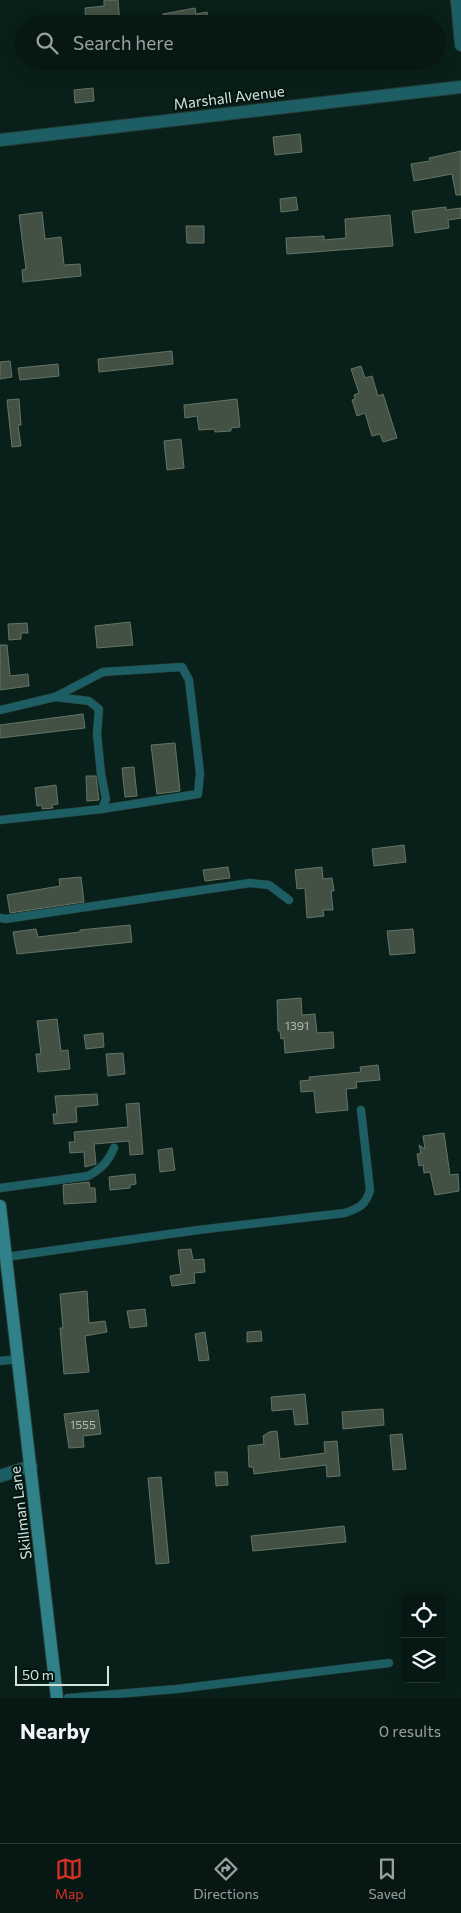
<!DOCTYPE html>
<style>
:root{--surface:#071814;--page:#10211d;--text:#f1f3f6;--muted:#98a0a0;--line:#283734;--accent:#d93025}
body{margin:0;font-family:Commissioner,sans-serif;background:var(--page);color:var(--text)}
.controls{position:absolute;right:15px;bottom:15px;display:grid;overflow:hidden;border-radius:8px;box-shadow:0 5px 20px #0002}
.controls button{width:45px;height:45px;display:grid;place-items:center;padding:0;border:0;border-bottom:1px solid var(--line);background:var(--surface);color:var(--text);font:25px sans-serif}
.scale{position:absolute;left:15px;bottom:12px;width:94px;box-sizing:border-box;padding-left:5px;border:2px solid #d4e1dd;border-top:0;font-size:14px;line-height:18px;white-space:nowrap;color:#d4e1dd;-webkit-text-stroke:4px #021611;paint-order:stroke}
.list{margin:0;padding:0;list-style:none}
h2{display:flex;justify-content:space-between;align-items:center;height:65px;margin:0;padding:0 20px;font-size:21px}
h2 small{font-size:16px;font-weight:400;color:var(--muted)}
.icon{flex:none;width:28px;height:28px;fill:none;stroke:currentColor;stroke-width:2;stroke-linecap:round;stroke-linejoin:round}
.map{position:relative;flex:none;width:461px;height:1698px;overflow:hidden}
.search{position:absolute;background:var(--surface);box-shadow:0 5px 20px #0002;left:15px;right:15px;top:15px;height:55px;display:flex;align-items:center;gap:12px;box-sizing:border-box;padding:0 18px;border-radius:28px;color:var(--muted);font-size:19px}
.sheet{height:145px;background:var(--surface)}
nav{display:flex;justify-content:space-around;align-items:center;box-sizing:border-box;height:70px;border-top:1px solid var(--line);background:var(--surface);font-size:14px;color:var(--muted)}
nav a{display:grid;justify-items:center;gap:2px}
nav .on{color:var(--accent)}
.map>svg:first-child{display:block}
</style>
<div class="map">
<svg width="461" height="1698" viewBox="0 0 461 1698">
<rect width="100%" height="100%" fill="#09201a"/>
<g fill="#425143" stroke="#647465">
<path d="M 104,0 L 118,0 L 120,23 L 86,24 L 85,8 L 104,6 Z"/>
<path d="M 195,8 L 196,14 L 207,12 L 209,24 L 164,24 L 163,14 Z"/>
<path d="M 93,88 L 94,101 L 75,103 L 74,90 Z"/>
<path d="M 300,134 L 302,152 L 275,155 L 273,137 Z"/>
<path d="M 461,151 L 461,195 L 456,195 L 452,174 L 414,181 L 411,164 L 430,161 L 429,158 Z"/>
<path d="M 296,197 L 298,210 L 281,212 L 280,199 Z"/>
<path d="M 446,207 L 446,210 L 461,208 L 461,218 L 448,220 L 449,228 L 415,233 L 412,211 Z"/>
<path d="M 42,212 L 45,239 L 61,237 L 64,265 L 80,264 L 81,276 L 23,282 L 22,270 L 26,269 L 19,215 Z"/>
<path d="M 390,215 L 393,246 L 287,254 L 286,238 L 324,236 L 324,240 L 346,238 L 345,219 Z"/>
<path d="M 186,226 L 204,226 L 204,243 L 187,243 Z"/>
<path d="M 172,351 L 173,364 L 99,372 L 98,359 Z"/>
<path d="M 10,361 L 12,377 L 0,379 L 0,362 Z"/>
<path d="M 58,364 L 59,376 L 20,380 L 18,368 Z"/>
<path d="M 361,366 L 365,378 L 372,376 L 378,396 L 383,394 L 397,438 L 383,442 L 380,434 L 372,436 L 365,413 L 357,416 L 352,400 L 355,399 L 354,395 L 359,393 L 351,369 Z"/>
<path d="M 19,399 L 21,425 L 18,425 L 21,446 L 12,447 L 7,400 Z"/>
<path d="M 237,399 L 240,427 L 231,428 L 231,431 L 215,432 L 214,429 L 199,430 L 197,416 L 185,418 L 184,405 Z"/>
<path d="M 181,439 L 184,468 L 167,470 L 164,441 Z"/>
<path d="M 130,622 L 133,645 L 97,648 L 95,626 Z"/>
<path d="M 27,623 L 28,633 L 21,633 L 21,639 L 9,640 L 8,624 Z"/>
<path d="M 0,645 L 7,645 L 10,676 L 28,674 L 29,686 L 0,690 Z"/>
<path d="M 83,714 L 85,728 L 0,738 L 0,725 Z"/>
<path d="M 175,743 L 180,791 L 157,794 L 151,745 Z"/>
<path d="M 134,767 L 137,796 L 125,797 L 122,768 Z"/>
<path d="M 86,776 L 96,776 L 99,800 L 87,801 Z"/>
<path d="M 56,785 L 58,804 L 52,805 L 53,808 L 42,809 L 42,805 L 37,806 L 35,788 Z"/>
<path d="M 404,845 L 406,862 L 374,866 L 372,849 Z"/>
<path d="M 228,867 L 230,878 L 205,881 L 203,870 Z"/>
<path d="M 322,867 L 323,879 L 332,878 L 334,891 L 331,891 L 333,910 L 323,910 L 324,916 L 307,918 L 305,888 L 297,889 L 295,870 Z"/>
<path d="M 81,877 L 84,902 L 10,913 L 7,895 L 60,886 L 59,879 Z"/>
<path d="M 130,925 L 132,942 L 17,954 L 13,932 L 36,929 L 38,937 L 80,932 L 80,930 Z"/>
<path d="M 413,929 L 415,953 L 390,955 L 387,931 Z"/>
<path d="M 301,998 L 302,1015 L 315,1014 L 317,1033 L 333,1032 L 334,1048 L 285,1053 L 284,1038 L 281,1039 L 280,1031 L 278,1031 L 277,1000 Z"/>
<path d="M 57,1019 L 61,1051 L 68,1050 L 70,1069 L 38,1072 L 36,1054 L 41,1054 L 37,1021 Z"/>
<path d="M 103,1033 L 104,1047 L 86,1049 L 84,1035 Z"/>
<path d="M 123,1053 L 125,1074 L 108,1076 L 106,1054 Z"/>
<path d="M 378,1065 L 380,1080 L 356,1082 L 357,1088 L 346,1089 L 348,1110 L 316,1113 L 314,1091 L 301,1092 L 300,1081 L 310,1080 L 309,1077 L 361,1072 L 360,1067 Z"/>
<path d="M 97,1094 L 98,1105 L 76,1107 L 77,1122 L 54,1124 L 53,1114 L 57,1114 L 55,1096 Z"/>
<path d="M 139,1103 L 143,1154 L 130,1155 L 129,1141 L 94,1144 L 96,1164 L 85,1167 L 84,1152 L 70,1153 L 69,1142 L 75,1142 L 74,1132 L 128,1127 L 126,1104 Z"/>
<path d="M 444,1133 L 450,1175 L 458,1174 L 459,1191 L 435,1195 L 430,1172 L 424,1173 L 423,1165 L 419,1166 L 417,1154 L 421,1153 L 419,1145 L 425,1149 L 423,1136 Z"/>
<path d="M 172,1148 L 175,1170 L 160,1172 L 158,1150 Z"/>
<path d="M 135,1174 L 136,1184 L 130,1185 L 130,1188 L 110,1190 L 109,1177 Z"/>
<path d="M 89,1182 L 90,1188 L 95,1188 L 96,1202 L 64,1204 L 63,1185 Z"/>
<path d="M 191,1249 L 193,1260 L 204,1259 L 205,1272 L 194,1273 L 195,1283 L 172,1286 L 170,1276 L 181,1274 L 178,1250 Z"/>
<path d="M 87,1291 L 89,1323 L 105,1321 L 107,1332 L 85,1336 L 89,1372 L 64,1374 L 60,1328 L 63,1328 L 60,1294 Z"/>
<path d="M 145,1309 L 147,1326 L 130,1328 L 127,1311 Z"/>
<path d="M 261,1331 L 262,1341 L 247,1342 L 247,1332 Z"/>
<path d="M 205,1332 L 209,1360 L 199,1361 L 195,1334 Z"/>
<path d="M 305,1394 L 308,1424 L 295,1425 L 293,1409 L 272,1411 L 271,1397 Z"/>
<path d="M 383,1409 L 384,1425 L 343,1429 L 342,1412 Z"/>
<path d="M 98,1410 L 101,1434 L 83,1436 L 84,1447 L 69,1448 L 64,1414 Z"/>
<path d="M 277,1431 L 280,1459 L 325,1453 L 324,1442 L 337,1441 L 340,1476 L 327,1477 L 326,1465 L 254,1474 L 253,1467 L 249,1467 L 248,1446 L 264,1444 L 263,1436 L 269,1432 Z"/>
<path d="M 402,1434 L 406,1469 L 393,1470 L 390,1435 Z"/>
<path d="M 215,1472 L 227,1472 L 228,1485 L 216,1486 Z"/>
<path d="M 161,1477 L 169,1563 L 156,1564 L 148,1478 Z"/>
<path d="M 344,1526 L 346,1542 L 253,1551 L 251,1536 Z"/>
</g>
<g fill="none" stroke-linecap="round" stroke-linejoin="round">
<defs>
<g id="lane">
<path d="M 55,697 L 89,701 L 99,709 L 97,734 L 101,774 L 106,799 L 102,809"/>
<path d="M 0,710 L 55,697 L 103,672 L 182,667 L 189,680 L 200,773 L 198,794 L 102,809 L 0,820"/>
<path d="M 0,918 L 5,919 L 250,883 L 269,885 L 289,900"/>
<path d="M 0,1188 L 88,1176 C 101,1169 108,1162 114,1148"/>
<path d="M 6,1257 L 198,1230 L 345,1213 C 359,1208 366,1205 370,1190 L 361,1110"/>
<path d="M 0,1361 L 18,1359"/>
<path d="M 68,1698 L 177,1689 L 389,1663"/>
</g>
<g id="street">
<path d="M 457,0 L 461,45"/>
<path d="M 0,140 L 461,87"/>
<path d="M 0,1476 L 31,1466"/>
</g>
<path id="secondary" d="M 0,1206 L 57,1698"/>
</defs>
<use href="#lane" stroke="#253b35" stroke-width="9"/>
<use href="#street" stroke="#253b35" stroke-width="14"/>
<use href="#secondary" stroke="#253b35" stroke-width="14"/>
<use href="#lane" stroke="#1d5e64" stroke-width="8"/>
<use href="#street" stroke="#1d5e64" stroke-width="12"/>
<use href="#secondary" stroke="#308189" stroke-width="12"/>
</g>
<g text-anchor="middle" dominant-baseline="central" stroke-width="4" stroke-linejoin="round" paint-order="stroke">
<g font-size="12" fill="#b0bdb6">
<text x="297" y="1025">1391</text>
<text x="83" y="1424">1555</text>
</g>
<g font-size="15" fill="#d4e1dd" stroke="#021611">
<text transform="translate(229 97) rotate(-7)">Marshall Avenue</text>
<text transform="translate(20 1513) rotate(-97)">Skillman Lane</text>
</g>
</g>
</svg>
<div class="controls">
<button><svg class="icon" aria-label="locate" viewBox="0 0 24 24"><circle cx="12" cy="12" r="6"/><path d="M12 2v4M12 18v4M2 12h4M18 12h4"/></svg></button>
<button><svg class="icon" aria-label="layers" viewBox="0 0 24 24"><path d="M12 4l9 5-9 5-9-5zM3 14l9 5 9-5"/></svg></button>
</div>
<div class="scale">50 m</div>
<div class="search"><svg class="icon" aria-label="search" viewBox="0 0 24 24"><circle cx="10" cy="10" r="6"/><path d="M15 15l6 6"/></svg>Search here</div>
</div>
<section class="sheet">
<h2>Nearby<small>0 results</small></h2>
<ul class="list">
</ul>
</section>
<nav>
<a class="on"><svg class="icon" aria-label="map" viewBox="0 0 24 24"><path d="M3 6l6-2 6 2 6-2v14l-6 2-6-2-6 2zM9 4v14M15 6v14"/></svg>Map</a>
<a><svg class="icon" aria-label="directions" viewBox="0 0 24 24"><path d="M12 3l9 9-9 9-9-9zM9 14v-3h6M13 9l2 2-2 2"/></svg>Directions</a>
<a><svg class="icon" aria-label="saved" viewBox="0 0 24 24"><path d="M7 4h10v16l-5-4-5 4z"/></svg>Saved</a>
</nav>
